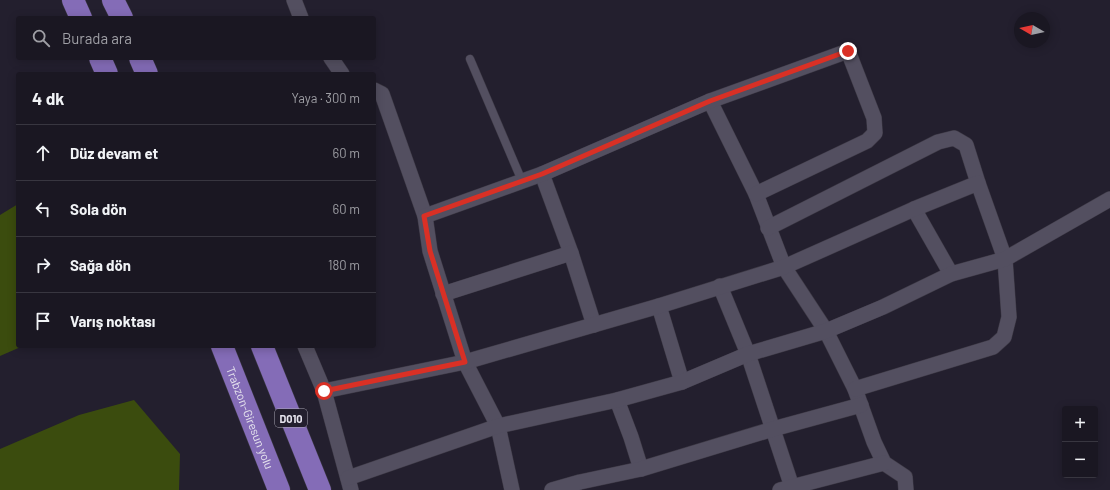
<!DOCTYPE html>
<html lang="tr">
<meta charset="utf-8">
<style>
:root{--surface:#1a1722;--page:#27242f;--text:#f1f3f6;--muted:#9f9fa5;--line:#383640}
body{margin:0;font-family:Barlow,sans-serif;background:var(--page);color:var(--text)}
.controls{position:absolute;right:12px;bottom:12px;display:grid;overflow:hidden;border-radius:4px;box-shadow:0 2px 10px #0003}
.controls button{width:36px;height:36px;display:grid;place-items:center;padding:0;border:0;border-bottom:1px solid var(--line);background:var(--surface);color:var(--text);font:20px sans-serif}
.compass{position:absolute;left:1014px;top:12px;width:36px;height:36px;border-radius:50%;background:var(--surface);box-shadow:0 2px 10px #0003;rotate:279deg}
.stop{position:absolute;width:12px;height:12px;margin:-9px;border:3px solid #d93025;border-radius:50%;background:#fff}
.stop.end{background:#d93025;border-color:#fff;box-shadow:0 1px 4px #0008}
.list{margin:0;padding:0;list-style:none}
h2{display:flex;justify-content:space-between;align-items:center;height:52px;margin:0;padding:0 16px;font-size:17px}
h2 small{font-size:13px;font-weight:400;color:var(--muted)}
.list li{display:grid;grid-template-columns:26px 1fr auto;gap:12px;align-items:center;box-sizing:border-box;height:56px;padding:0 16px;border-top:1px solid var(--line)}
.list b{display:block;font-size:15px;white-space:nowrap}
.list em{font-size:13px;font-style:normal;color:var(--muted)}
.icon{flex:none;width:22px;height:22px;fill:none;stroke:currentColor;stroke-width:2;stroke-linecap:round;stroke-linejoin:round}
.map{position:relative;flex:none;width:1110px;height:490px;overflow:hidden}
.search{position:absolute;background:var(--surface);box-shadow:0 2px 10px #0003;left:16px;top:16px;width:360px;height:44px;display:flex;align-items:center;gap:10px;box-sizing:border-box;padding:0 14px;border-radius:4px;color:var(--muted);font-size:15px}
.panel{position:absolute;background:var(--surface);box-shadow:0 2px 10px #0003;left:16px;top:72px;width:360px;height:276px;border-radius:4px}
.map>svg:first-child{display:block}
</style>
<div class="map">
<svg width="1110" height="490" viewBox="0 0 1110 490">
<rect width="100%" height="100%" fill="#231f2e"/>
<g fill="#3b4c0e">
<path d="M 18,204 L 18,346 L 23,346 L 0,356 L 0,215 Z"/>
<path d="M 134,400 L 180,454 L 179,490 L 0,490 L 0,449 L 79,415 Z"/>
</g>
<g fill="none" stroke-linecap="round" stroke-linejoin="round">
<defs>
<path id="service" d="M 470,59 L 522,181"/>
<g id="minor">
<path d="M 294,0 L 301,18"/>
<path d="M 331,58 L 342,74"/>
<path d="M 374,90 L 382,94 L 425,216 L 430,251 L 465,362 L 498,426 L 512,490"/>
<path d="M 710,101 L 756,194 L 784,267 L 826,331 L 855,389 L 874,442 L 884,463 L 905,477 L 906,490"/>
<path d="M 542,174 L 571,253 L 594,325"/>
<path d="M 914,209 L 951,274"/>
<path d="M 425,216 L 542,174 L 710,101 L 848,51 L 874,118 L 875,133 L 867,141 L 756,194"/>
<path d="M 768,228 L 938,142 L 954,138 L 966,145 L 978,183"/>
<path d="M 720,286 L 748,354 L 793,490"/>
<path d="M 443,294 L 571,253"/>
<path d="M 659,306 L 682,382"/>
<path d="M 305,346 L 324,391 L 351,490"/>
<path d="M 324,391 L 465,362 L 659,306 L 784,267 L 914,209 L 978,183 L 1005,259 L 1009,317 L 1004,337 L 993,347 L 855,389"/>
<path d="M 617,400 L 631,437 L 641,469"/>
<path d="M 348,478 L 498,426 L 617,400 L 682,382 L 748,354 L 826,331 L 883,307 L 951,274 L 1005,259 L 1110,199"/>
<path d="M 552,490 L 580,482 L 641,469 L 773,429 L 861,405"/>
<path d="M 780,490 L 884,463"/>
</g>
<g id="trunk">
<path d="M 73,0 L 81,18"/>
<path d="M 113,0 L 122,18"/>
<path d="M 100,58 L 107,74"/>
<path d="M 140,58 L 147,74"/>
<path id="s1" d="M 222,346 L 279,490"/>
<path d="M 262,346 L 320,490"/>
</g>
</defs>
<use href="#service" stroke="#3d3945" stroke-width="9"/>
<use href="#minor" stroke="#3d3945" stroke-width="16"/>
<use href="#trunk" stroke="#3d3945" stroke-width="23"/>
<use href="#service" stroke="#534f60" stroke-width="8"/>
<use href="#minor" stroke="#534f60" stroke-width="15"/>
<use href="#trunk" stroke="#846cb7" stroke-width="22"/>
</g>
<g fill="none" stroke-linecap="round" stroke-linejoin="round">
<path stroke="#d93025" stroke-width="5" d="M 324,391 L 465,362 L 430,251 L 424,216 L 542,174 L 710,101 L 848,51"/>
</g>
<g text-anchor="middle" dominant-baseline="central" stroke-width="3.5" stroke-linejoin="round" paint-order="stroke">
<rect fill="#231f2e" stroke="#aba8b4" stroke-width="1" x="275" y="409" width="32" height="18" rx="3"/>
<g font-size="11" font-weight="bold" fill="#e5e3ed">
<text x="291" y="418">D010</text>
</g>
<g font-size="12" fill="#e5e3ed" stroke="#231f2e">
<text stroke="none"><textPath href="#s1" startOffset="77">Trabzon-Giresun yolu</textPath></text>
</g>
</g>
</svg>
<div class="controls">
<button>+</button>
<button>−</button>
</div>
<svg class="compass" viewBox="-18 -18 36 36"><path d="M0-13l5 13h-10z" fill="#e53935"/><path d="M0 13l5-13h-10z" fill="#9f9fa5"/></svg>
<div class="stop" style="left:324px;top:391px"></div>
<div class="stop end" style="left:848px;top:51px"></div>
<div class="search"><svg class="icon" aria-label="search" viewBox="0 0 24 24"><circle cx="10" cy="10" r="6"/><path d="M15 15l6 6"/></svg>Burada ara</div>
<section class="panel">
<h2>4 dk<small>Yaya · 300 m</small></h2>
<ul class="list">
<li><svg class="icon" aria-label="ahead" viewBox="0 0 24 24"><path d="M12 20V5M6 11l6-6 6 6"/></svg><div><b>Düz devam et</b></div><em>60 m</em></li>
<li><svg class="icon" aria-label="left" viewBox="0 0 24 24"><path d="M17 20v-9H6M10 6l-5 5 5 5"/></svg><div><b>Sola dön</b></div><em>60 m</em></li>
<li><svg class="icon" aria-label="right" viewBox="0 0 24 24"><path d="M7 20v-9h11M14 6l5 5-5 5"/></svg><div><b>Sağa dön</b></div><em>180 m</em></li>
<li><svg class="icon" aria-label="arrive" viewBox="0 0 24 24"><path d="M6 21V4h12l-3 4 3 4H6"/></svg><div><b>Varış noktası</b></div></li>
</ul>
</section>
</div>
